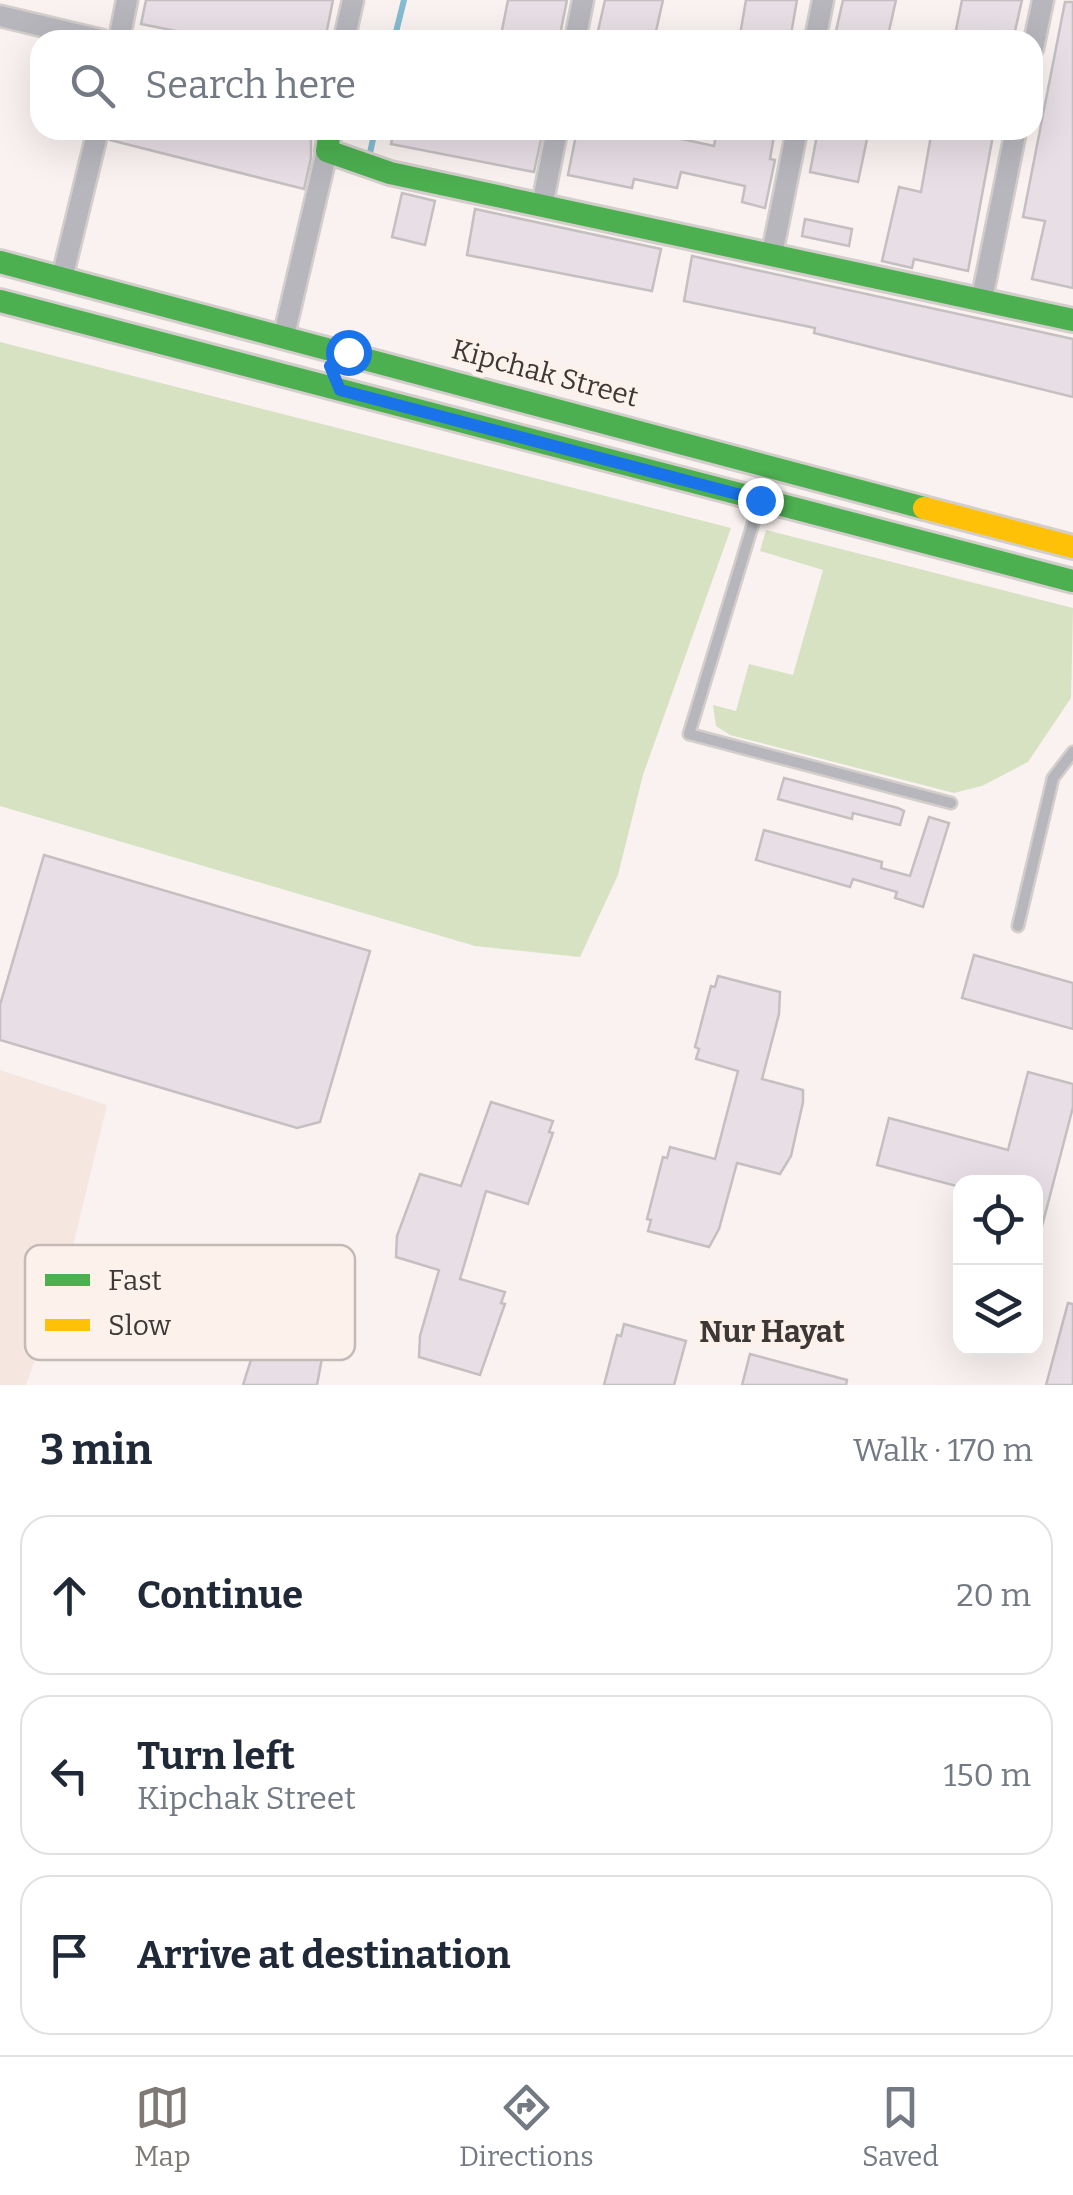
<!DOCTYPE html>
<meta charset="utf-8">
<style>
:root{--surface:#fff;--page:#f2f2f3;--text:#1f2937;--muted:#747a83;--line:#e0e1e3;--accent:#7f7976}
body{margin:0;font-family:Bitter,serif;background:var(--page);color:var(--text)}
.controls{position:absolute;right:30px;bottom:30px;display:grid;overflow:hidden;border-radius:20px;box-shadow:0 10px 40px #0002}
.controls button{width:90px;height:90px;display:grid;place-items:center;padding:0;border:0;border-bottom:2px solid var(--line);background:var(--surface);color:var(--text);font:50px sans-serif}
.stop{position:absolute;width:30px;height:30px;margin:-22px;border:8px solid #1a73e8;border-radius:50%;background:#fff}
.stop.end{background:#1a73e8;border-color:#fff;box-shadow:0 2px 10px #0008}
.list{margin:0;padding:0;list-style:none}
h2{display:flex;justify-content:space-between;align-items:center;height:130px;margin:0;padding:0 40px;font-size:42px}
h2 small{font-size:32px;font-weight:400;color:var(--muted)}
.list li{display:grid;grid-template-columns:65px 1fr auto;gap:30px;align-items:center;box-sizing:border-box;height:160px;margin:0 20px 20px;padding:0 20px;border:2px solid var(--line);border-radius:30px}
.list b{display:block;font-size:38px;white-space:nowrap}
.list p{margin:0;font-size:32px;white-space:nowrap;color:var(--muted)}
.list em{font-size:32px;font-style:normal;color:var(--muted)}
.icon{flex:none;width:55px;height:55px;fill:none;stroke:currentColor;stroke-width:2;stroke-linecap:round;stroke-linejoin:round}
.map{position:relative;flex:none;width:1073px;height:1385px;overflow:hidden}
.search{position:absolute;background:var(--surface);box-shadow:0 10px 40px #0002;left:30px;right:30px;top:30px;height:110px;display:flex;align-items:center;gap:25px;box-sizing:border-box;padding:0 35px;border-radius:30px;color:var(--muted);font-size:38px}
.sheet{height:670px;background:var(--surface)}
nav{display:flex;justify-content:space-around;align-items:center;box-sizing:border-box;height:140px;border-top:2px solid var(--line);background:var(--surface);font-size:28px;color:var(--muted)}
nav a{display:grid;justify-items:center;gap:5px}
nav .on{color:var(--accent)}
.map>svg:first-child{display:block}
</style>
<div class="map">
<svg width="1073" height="1385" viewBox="0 0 1073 1385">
<rect width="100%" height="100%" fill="#f9f2f0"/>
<path fill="#f6e6e0" d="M 0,1070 L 107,1105 L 68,1267 L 26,1385 L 0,1385 Z"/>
<g fill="#d7e2c3">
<path d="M 0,342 L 731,528 L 643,775 L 618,875 L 580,957 L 475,946 L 0,806 Z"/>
<path d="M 766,530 L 1073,608 L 1071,698 L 1028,762 L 982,786 L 954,793 L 730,735 L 716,726 L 713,705 L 736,711 L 749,664 L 793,675 L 823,570 L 760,551 Z"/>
</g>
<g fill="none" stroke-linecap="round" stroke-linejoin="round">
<g stroke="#84bcd0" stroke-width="6">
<path d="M 394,40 L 404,0"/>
<path d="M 370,153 L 375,130"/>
</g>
</g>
<g fill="#e8dee5" stroke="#c4bfc0" stroke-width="2.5">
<path d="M 146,0 L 333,0 L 325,40 L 221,40 L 141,24 Z"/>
<path d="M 508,0 L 567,0 L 559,40 L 500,40 Z"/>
<path d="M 605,0 L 663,0 L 654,40 L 596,40 Z"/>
<path d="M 746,0 L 797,0 L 790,40 L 740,35 Z"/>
<path d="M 843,0 L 896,0 L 887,40 L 834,40 Z"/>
<path d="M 962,0 L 1022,0 L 1013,40 L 954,40 Z"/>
<path d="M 1065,2 L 1073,2 L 1073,288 L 1032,279 L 1045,221 L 1023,217 Z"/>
<path d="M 111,130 L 284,130 L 311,137 L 311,158 L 304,189 L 110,140 Z"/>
<path d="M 394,130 L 543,130 L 534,172 L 391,144 Z"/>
<path d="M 577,130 L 640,130 L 714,146 L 717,130 L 775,130 L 770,159 L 775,160 L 765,208 L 742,202 L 745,186 L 681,172 L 677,188 L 634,179 L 632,188 L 568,175 Z"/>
<path d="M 818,130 L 867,139 L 858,182 L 810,172 Z"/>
<path d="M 932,130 L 994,130 L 968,271 L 914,259 L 912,268 L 882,261 L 899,187 L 921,192 Z"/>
<path d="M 402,193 L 435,201 L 425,245 L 392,237 Z"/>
<path d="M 475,209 L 661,249 L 652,291 L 467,255 Z"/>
<path d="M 805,219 L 852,229 L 849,246 L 802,236 Z"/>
<path d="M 692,256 L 1073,339 L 1073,397 L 814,333 L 815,328 L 684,301 Z"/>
<path d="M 784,778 L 898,808 L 904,811 L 900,825 L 853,813 L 852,819 L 778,799 Z"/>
<path d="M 929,817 L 949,823 L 923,907 L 895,898 L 897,892 L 853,879 L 850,887 L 756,860 L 764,830 L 882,862 L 881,868 L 910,876 Z"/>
<path d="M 44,855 L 370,951 L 320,1122 L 297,1128 L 0,1040 L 0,1005 Z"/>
<path d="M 974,955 L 1073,983 L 1073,1029 L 962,998 Z"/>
<path d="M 718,976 L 780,992 L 779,1014 L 762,1079 L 803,1090 L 803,1102 L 791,1156 L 780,1174 L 737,1163 L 719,1229 L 709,1247 L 648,1231 L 651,1220 L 647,1219 L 663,1157 L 667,1158 L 670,1147 L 715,1159 L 738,1071 L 696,1059 L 699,1049 L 695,1047 L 711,986 L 715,987 Z"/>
<path d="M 1028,1072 L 1073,1084 L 1073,1107 L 1041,1230 L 1036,1229 L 1036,1182 L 960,1182 L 960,1187 L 877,1165 L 889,1118 L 1008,1150 Z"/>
<path d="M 491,1102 L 553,1121 L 549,1132 L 553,1133 L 528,1204 L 486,1191 L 476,1225 L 460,1279 L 505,1292 L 501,1303 L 505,1304 L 480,1375 L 419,1357 L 420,1336 L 439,1270 L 396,1257 L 397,1236 L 420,1174 L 461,1186 Z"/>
<path d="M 1068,1303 L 1073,1304 L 1073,1385 L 1046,1385 Z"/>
<path d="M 267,1309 L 328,1326 L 317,1385 L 243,1385 Z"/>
<path d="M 624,1324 L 686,1341 L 674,1385 L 604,1385 L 617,1335 L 621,1336 Z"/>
<path d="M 750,1354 L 847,1380 L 846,1385 L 742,1385 Z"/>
</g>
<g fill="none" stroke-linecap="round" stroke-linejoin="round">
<defs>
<g id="lane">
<path d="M 760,501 L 689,734 L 951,803"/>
<path d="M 1018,926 L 1053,778 L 1073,752"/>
</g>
<g id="street">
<path d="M 0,16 L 101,40"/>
<path d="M 119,40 L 127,0"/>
<path d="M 344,40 L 353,0"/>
<path d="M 575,40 L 583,0"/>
<path d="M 815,40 L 823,0"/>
<path d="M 1033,48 L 1043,0"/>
<path d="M 542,206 L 557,130"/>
<path d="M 772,254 L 797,130"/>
<path d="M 62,278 L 98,130"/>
<path d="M 982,298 L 1016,130"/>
<path d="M 284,335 L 327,151"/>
</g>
<g id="fast">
<path d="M 330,130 L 327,151 L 390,173 L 1073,320"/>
<path d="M 0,262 L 924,508"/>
<path d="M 0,301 L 1073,581"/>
</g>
<path id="slow" d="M 924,508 L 1073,547"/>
</defs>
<use href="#lane" stroke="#d3cecb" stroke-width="15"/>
<use href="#street" stroke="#d3cecb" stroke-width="25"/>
<use href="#fast" stroke="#d3cecb" stroke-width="28"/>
<use href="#slow" stroke="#d3cecb" stroke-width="28"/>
<use href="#lane" stroke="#b7b6bd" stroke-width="10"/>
<use href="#street" stroke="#b7b6bd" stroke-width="20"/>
<use href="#fast" stroke="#4caf50" stroke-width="22"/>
<use href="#slow" stroke="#ffc107" stroke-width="22"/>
</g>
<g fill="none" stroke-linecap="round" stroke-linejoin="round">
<path stroke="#1a73e8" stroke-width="12" d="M 348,352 L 330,366 L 340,390 L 760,500"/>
</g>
<g text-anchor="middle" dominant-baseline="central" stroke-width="10" stroke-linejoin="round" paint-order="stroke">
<g font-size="28" fill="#3d3835" stroke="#fdf1ec">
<text transform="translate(545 373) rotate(15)">Kipchak Street</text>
</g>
<g font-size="30" font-weight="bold" fill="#3d3835" stroke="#fdf1ec">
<text x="772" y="1332">Nur Hayat</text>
</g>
</g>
<rect x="25" y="1245" width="330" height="115" rx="15" fill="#fdf1ec" stroke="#c3bab5" stroke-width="2.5"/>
<rect x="45" y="1274" width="45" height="12" fill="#4caf50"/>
<rect x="45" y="1319" width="45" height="12" fill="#ffc107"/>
<g font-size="28" fill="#3d3835">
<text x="108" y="1290">Fast</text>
<text x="108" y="1335">Slow</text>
</g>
</svg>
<div class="controls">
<button><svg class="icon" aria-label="locate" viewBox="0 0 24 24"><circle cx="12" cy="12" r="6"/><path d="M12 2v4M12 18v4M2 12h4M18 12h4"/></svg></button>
<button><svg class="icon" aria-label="layers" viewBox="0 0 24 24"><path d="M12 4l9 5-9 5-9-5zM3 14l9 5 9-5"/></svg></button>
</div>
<div class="stop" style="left:348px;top:352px"></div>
<div class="stop end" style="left:760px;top:500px"></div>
<div class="search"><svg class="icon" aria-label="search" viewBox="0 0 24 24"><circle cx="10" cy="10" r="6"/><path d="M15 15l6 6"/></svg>Search here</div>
</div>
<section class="sheet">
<h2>3 min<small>Walk · 170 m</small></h2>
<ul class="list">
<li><svg class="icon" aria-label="ahead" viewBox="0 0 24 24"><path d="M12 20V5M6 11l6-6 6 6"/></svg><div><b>Continue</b></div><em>20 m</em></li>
<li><svg class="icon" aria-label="left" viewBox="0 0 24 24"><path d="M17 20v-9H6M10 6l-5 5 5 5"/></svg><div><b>Turn left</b><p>Kipchak Street</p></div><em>150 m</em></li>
<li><svg class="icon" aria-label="arrive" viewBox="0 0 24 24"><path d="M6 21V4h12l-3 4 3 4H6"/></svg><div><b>Arrive at destination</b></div></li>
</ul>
</section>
<nav>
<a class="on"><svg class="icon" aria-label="map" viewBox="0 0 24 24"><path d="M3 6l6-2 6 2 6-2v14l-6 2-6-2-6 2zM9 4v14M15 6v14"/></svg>Map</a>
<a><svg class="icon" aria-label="directions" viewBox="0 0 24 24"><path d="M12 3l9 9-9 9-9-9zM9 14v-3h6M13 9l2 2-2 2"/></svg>Directions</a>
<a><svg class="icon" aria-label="saved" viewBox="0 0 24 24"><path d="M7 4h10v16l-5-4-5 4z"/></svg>Saved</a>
</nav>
